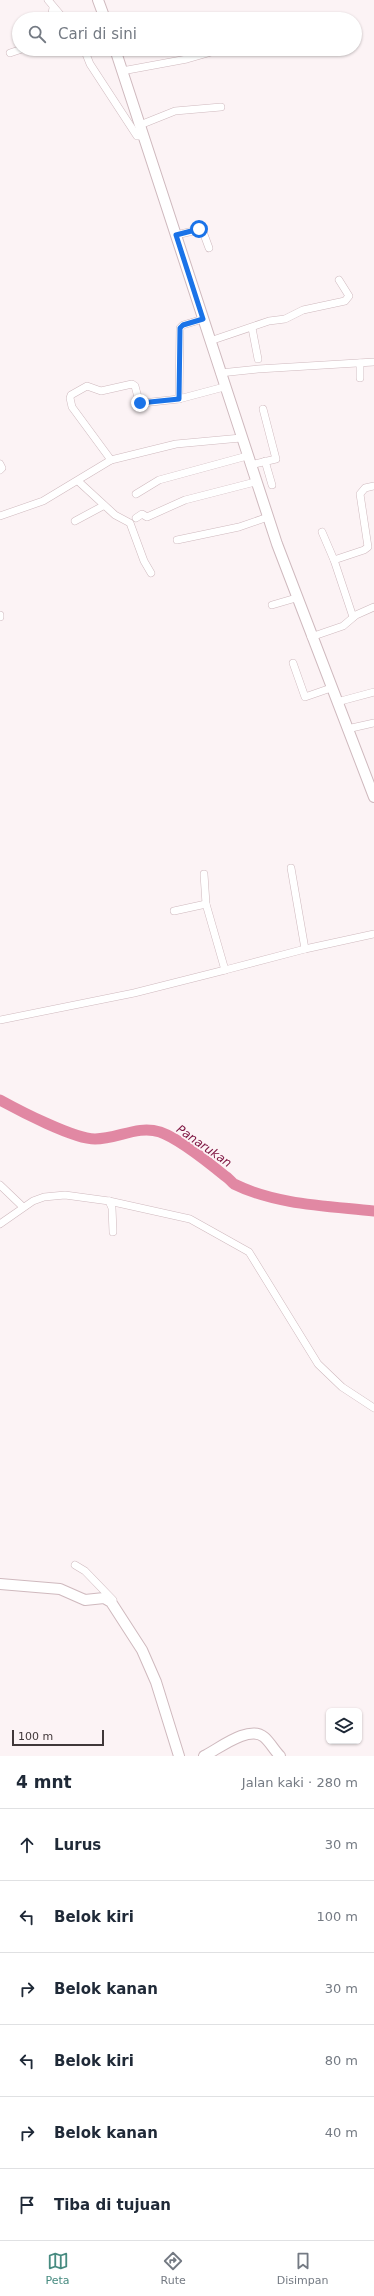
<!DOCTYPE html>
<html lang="id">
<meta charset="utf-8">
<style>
:root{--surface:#fff;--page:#f2f2f3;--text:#1f2937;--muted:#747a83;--line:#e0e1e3;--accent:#478b80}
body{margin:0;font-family:"DejaVu Sans",sans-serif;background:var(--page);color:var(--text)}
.controls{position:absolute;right:12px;bottom:12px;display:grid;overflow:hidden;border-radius:6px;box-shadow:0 1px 3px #0004}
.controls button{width:36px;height:36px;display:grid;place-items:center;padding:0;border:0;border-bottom:1px solid var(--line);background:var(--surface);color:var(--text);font:20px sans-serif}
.scale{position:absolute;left:12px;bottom:10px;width:92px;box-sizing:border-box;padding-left:4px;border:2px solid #403739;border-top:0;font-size:11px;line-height:14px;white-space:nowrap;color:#403739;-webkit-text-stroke:3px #fcf3f5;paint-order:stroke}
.stop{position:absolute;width:12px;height:12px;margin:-9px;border:3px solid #1a73e8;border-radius:50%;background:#fff}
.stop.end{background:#1a73e8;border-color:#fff;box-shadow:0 1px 4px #0008}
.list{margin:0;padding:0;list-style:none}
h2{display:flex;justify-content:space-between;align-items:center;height:52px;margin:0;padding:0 16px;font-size:17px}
h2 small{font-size:13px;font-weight:400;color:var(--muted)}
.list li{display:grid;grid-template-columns:26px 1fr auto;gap:12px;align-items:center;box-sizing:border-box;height:72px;padding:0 16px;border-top:1px solid var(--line)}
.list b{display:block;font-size:15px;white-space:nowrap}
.list em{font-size:13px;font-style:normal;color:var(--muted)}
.icon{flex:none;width:22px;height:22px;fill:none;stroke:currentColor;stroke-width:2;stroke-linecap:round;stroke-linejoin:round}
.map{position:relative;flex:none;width:374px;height:1756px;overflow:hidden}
.search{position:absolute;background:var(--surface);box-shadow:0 1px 3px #0004;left:12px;right:12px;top:12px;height:44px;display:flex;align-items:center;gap:10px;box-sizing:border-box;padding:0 14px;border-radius:22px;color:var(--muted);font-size:15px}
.sheet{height:484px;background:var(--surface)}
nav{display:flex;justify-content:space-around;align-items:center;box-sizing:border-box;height:56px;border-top:1px solid var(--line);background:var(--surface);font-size:11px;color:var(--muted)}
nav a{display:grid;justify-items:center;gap:2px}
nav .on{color:var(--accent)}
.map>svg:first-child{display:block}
</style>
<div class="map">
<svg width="374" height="1756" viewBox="0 0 374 1756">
<rect width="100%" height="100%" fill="#fcf3f5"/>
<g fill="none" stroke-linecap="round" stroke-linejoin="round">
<path stroke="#e188a3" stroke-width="11" d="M 0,1100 C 20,1111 74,1139 95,1139 C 118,1139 137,1125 160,1132 C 180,1139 208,1162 225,1176 C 229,1178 231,1182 234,1184 C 276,1205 329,1206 374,1211"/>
<defs>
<g id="street">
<path d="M 48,0 L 64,19"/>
<path d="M 51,19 L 53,8"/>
<path d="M 84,49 L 90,64 L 137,136 L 144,136"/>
<path d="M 10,53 L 22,49"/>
<path d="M 122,71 L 187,59 L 222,49"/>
<path d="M 140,125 L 175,111 L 221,107"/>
<path d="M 176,235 L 202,229 L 209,248"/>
<path d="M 252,328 L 258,359"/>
<path d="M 210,341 L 269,321 L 285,319 L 303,310 L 345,301 L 349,296 L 339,280"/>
<path d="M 360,363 L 360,378"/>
<path d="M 220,373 L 258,369 L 374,362"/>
<path d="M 179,399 L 180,328 L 183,325 L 203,319"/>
<path d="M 111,460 L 72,407 L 70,398 L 71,395 L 87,386 L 101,391 L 132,384 L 135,386 L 139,401 L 142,403 L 179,399 L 224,387"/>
<path d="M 265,461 L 272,485"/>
<path d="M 0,464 L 2,468 L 0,470"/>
<path d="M 250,465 L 276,459 L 263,409"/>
<path d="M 78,481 L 115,515 L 130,523 L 144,561 L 151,573"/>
<path d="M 136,494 L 159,480 L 247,456"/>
<path d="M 0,516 L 43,501 L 111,460 L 176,444 L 241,438"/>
<path d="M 136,518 L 142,514 L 147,517 L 185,500 L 255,482"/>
<path d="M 75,521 L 103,506"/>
<path d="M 322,532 L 334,560"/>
<path d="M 177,540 L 239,527 L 268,517"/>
<path d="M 272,605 L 296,598"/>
<path d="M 0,615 L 0,617"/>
<path d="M 353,617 L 334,560 L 364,550 L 368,547 L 360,494 L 365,488 L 374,486"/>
<path d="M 311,637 L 343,626 L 356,615 L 374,607"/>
<path d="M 293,663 L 305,697 L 331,688"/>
<path d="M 337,702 L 374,692"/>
<path d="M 347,729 L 374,723"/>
<path d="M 291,868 L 305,949"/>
<path d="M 204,874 L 206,904 L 225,970 L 305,949 L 374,934"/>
<path d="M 174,911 L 206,904"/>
<path d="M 0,1020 L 134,993 L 225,970"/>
<path d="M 0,1185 L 23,1207"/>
<path d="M 109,1201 L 112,1208 L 113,1232"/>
<path d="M 0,1224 L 33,1201 L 44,1197 L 65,1195 L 109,1201 L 190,1219 L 249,1252 L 318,1364 L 342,1387 L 374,1408"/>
<path d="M 75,1565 L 85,1571 L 113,1600 L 111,1601"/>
</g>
<g id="secondary">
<path d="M 98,0 L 105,19"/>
<path d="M 115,49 L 277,544 L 374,797"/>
<path d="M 0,1584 L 60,1589 L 85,1600 L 104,1598 L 111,1602 L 142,1650 L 156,1682 L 179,1756"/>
<path d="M 204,1756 C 217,1750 249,1724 264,1737 C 270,1742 274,1750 280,1756"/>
</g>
</defs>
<use href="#street" stroke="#cfb9be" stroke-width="8"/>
<use href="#secondary" stroke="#cfb9be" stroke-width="12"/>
<use href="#street" stroke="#fff" stroke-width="7"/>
<use href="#secondary" stroke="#fff" stroke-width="10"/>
</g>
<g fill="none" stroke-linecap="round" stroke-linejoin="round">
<path stroke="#1a73e8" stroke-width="5" d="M 140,403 L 179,399 L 180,328 L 183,325 L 203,319 L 176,235 L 199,229"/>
</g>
<g text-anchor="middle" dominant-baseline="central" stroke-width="3.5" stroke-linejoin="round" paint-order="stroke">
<g font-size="12" font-style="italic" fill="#7f1743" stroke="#fcf3f5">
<text transform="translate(204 1146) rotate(35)">Panarukan</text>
</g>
</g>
</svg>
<div class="controls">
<button><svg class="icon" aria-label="layers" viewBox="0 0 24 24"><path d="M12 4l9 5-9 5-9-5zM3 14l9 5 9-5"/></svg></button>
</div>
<div class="scale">100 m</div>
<div class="stop" style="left:199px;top:229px"></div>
<div class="stop end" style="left:140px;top:403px"></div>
<div class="search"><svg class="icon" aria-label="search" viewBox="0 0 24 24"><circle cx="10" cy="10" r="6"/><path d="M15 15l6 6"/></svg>Cari di sini</div>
</div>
<section class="sheet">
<h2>4 mnt<small>Jalan kaki · 280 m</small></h2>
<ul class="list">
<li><svg class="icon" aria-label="ahead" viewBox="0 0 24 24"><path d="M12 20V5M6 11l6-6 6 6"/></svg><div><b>Lurus</b></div><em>30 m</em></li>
<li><svg class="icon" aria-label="left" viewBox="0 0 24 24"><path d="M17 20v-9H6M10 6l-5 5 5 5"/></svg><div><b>Belok kiri</b></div><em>100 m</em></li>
<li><svg class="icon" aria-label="right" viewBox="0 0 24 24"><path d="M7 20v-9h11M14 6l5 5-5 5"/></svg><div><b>Belok kanan</b></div><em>30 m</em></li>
<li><svg class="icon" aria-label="left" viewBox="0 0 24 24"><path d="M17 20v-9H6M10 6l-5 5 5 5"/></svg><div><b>Belok kiri</b></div><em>80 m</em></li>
<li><svg class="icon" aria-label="right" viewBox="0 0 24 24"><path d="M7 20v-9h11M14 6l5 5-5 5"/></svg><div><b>Belok kanan</b></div><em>40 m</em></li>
<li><svg class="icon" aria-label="arrive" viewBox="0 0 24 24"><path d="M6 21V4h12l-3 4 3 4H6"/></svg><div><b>Tiba di tujuan</b></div></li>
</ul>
</section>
<nav>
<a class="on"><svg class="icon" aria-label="map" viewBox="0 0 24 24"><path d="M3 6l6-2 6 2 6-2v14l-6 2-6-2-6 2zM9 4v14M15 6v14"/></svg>Peta</a>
<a><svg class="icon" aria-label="directions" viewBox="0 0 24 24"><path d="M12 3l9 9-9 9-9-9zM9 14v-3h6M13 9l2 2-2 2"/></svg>Rute</a>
<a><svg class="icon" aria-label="saved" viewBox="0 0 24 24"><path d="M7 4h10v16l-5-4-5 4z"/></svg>Disimpan</a>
</nav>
